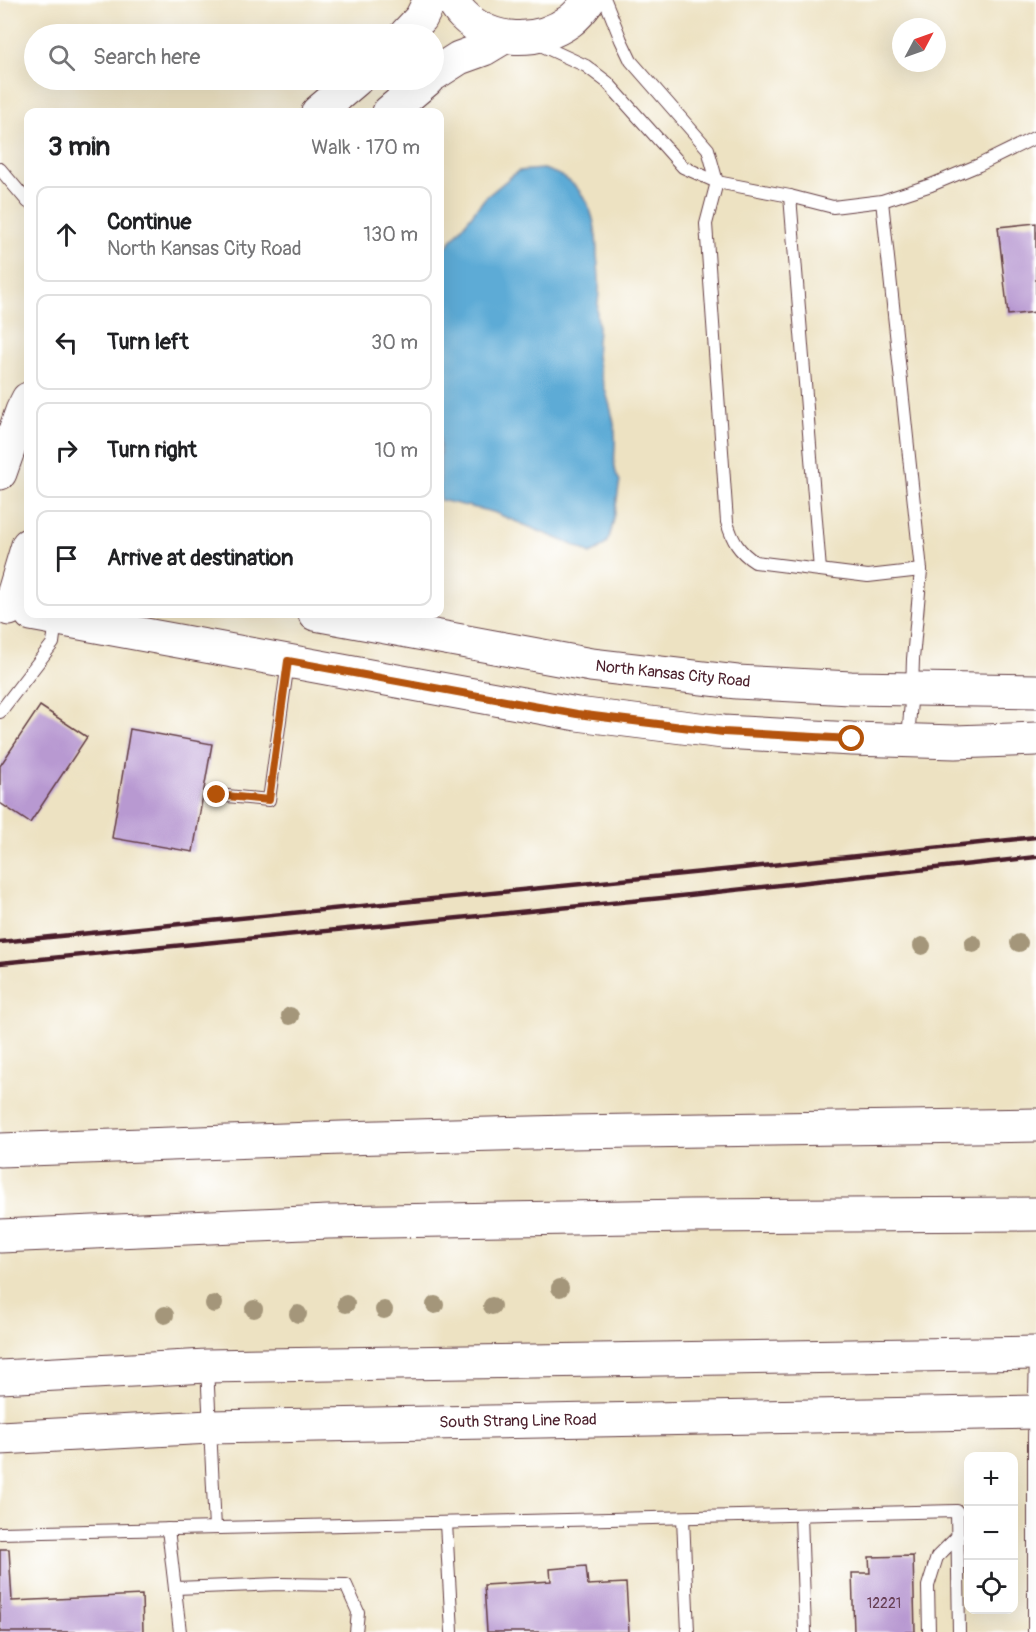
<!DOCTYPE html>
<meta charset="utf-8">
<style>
:root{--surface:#fff;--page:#f6f6f6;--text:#202124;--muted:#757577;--line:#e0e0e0}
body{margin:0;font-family:Pangolin,sans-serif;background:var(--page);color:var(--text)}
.controls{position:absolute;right:18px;bottom:18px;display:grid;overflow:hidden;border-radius:12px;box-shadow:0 6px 24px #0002}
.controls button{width:54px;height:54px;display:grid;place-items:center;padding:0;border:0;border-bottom:2px solid var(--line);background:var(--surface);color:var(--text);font:30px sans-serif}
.compass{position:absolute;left:892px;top:18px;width:54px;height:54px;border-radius:50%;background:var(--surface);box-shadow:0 6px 24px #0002;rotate:49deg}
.stop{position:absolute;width:18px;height:18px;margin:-14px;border:4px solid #b45309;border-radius:50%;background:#fff}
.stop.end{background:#b45309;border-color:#fff;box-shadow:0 2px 6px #0008}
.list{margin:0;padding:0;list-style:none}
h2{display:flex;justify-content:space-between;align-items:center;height:78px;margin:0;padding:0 24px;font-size:26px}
h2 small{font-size:20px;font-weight:400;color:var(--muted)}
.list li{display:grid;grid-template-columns:39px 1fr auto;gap:18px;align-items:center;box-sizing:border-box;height:96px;margin:0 12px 12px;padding:0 12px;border:2px solid var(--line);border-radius:12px}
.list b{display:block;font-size:22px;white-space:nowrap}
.list p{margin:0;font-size:20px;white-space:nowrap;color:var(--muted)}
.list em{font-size:20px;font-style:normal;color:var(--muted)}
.icon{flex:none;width:33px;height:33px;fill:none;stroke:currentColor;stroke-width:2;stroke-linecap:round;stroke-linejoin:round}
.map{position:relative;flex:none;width:1036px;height:1632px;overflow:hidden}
.search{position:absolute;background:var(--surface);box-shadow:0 6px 24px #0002;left:24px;top:24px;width:420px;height:66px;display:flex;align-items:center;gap:15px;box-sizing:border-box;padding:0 21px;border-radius:33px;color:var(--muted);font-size:22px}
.panel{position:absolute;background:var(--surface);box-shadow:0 6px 24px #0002;left:24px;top:108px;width:420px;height:510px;border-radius:12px}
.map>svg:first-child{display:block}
</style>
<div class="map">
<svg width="1036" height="1632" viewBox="0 0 1036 1632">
<rect width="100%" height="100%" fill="#fff"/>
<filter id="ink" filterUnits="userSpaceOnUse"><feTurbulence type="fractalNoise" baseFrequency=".0167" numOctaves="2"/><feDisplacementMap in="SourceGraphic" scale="12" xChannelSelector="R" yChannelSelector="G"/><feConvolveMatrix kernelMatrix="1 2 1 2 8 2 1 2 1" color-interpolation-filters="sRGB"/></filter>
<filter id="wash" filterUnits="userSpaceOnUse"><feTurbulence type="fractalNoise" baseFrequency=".008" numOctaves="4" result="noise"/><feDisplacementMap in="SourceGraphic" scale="24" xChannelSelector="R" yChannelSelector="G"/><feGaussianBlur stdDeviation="1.35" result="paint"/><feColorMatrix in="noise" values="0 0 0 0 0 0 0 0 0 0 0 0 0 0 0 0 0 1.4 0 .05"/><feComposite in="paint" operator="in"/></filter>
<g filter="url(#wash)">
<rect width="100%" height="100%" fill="#ede2c2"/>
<path fill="#5dabd6" stroke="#546580" stroke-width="1.5" d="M 543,169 C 586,180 597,215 597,255 C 598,267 600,279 599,291 C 599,299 597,307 597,314 C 597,317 598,320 598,323 C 599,334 595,345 597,356 C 600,382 613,405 615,432 C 617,449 610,466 620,481 C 617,495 614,533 606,543 C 602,549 596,551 590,554 L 580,548 L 493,512 L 440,500 L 440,255 L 485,198 L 518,171 Z"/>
<g id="blocks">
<g fill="#b899d1">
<path d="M 1036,223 L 1036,312 L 1008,315 L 998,227 Z"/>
<path d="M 40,706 L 87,737 L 30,823 L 0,803 L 0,766 Z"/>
<path d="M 130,729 L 212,744 L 193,852 L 112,838 Z"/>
<path d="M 0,1549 L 9,1549 L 12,1601 L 142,1595 L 143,1632 L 0,1632 Z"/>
<path d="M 913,1556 L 915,1632 L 854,1632 L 852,1573 L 870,1573 L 869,1557 Z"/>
<path d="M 586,1566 L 588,1585 L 626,1583 L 629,1632 L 487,1632 L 484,1585 L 551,1581 L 550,1569 Z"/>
</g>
</g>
</g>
<g filter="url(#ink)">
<use href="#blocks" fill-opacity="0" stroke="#623c42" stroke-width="1.5"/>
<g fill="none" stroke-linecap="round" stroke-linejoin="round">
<defs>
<g id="service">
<path d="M 605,0 L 621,40 L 631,61 L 708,149 L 717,182 L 706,224 L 727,522 C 732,540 739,552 755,562 L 868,576 L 921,570"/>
<path d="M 536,43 L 586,66 L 607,82 L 683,167 L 717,182 L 790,196 L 833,207 L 882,201 L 931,185 L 979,165 L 1036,137"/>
<path d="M 0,169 L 28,202"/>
<path d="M 790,196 L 820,570"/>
<path d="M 882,201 L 921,570 L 913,659 L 912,689 L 908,739"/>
<path d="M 0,712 L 53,643 L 56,620"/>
<path d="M 217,795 L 269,800 L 288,662"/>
<path d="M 207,1368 L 215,1528"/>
<path d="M 801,1515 L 805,1632"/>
<path d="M 683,1518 L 688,1632"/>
<path d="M 446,1523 L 452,1632"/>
<path d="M 168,1529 L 180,1632"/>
<path d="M 0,1533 L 957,1511 L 959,1632"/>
<path d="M 175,1588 L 280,1584 L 346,1585 L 358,1612 L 356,1632"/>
<path d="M 929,1632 L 928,1586 L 937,1557 L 958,1536"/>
<path d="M 1034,1632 L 1034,1439 L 1036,1354"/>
</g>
<g id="secondary">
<path d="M 452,0 C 455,5 459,11 463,15 C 492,44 538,44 570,21 C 577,16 584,7 589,0"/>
<path d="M 406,34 L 421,18 L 430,0"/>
<path d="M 434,74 L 459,58 L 484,49 L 504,37"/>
<path d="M 318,112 L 356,80"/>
<path d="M 389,112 L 427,80"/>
<path d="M 0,473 L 22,411 L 28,399"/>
<path d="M 9,609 L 28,545"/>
<path d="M 31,614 L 577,714 L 723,732 L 852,739 L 955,742 L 1036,739"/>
<path d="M 315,614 L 591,665 L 737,682 L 851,688 L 1036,691"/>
<path d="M 0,1377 L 207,1366 L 1036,1353"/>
<path d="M 0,1438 L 210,1427 L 1036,1412"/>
</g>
<g id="motorway">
<path d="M 0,1150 L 342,1138 L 569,1132 L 1036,1125"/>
<path d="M 0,1236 L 328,1222 L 689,1216 L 1036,1214"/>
</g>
</defs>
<use href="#service" stroke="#623c42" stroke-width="14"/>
<use href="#secondary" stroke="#623c42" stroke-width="35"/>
<use href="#motorway" stroke="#623c42" stroke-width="35"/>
<use href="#service" stroke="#fff" stroke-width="12"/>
<use href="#secondary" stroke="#fff" stroke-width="33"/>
<use href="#motorway" stroke="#fff" stroke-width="33"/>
<g stroke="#4a1f2b" stroke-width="4.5">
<path d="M 0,942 L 733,869 L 1036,837"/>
<path d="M 0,963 L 662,898 L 1036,857"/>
</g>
</g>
<g fill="#a4967a">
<circle cx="1019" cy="943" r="9"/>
<circle cx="973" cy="944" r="9"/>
<circle cx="922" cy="946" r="9"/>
<circle cx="290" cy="1016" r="9"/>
<circle cx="560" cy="1288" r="9"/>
<circle cx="214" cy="1304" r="9"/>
<circle cx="346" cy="1304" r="9"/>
<circle cx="435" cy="1305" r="9"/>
<circle cx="492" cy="1306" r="9"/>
<circle cx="254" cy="1309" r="9"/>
<circle cx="384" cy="1310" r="9"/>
<circle cx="298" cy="1314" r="9"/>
<circle cx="165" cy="1315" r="9"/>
</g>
</g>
<g fill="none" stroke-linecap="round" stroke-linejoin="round" filter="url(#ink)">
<path stroke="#b45309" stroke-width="8" d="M 217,795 L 269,800 L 288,661 L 577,714 L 723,732 L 852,739"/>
</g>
<g text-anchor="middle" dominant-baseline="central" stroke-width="4.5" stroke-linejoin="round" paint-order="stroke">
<g font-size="14" fill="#663e54">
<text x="884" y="1603">12221</text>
</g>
<g font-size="16" fill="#4a1f2b" stroke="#fff">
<text transform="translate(673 674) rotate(6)">North Kansas City Road</text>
<text transform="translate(518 1421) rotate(-1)">South Strang Line Road</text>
</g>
</g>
</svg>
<div class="controls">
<button>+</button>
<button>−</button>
<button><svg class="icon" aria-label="locate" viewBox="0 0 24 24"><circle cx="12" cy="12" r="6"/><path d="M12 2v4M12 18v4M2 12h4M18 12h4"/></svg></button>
</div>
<svg class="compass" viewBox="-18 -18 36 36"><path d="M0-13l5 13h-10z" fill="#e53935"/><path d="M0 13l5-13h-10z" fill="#757577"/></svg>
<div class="stop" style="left:852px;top:739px"></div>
<div class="stop end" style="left:217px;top:795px"></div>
<div class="search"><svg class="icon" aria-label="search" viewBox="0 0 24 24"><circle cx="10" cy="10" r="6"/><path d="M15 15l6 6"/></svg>Search here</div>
<section class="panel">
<h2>3 min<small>Walk · 170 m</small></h2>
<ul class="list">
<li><svg class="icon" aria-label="ahead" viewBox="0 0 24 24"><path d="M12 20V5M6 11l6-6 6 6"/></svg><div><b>Continue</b><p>North Kansas City Road</p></div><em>130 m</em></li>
<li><svg class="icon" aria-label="left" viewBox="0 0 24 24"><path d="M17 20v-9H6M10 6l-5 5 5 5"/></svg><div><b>Turn left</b></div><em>30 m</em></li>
<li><svg class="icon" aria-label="right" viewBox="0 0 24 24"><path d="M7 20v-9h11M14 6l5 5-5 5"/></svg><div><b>Turn right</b></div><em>10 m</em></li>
<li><svg class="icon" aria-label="arrive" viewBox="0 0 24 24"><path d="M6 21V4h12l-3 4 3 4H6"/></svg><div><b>Arrive at destination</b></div></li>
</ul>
</section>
</div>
